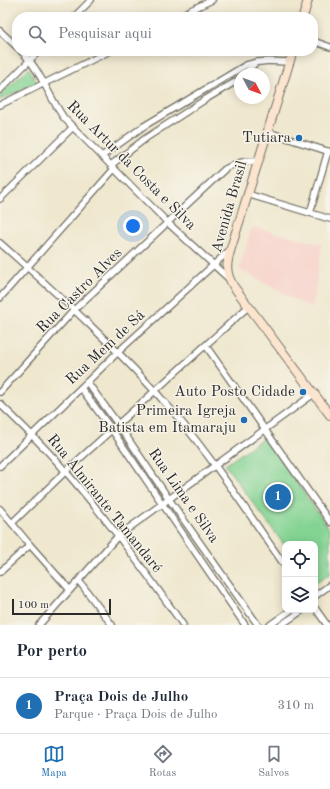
<!DOCTYPE html>
<html lang="pt">
<meta charset="utf-8">
<style>
:root{--surface:#fff;--page:#f6f6f7;--text:#1f2937;--muted:#747a83;--line:#e0e1e3;--accent:#1f6fb2}
body{margin:0;font-family:"Old Standard TT",serif;background:var(--page);color:var(--text)}
.controls{position:absolute;right:12px;bottom:12px;display:grid;overflow:hidden;border-radius:8px;box-shadow:0 2px 10px #0003}
.controls button{width:36px;height:36px;display:grid;place-items:center;padding:0;border:0;border-bottom:1px solid var(--line);background:var(--surface);color:var(--text);font:20px sans-serif}
.compass{position:absolute;left:234px;top:68px;width:36px;height:36px;border-radius:50%;background:var(--surface);box-shadow:0 2px 10px #0003;rotate:131deg}
.scale{position:absolute;left:12px;bottom:10px;width:99px;box-sizing:border-box;padding-left:4px;border:2px solid #2b2b2b;border-top:0;font-size:11px;line-height:14px;white-space:nowrap;color:#2b2b2b;-webkit-text-stroke:3px #f7f3e8;paint-order:stroke}
.you{position:absolute;left:133px;top:226px;width:14px;height:14px;margin:-10px;border:3px solid #fff;border-radius:50%;background:#1a73e8;box-shadow:0 0 0 6px #1a73e833}
.badge{display:grid;place-items:center;width:26px;height:26px;border-radius:50%;background:var(--accent);color:#fff;font-size:13px;font-weight:700}
.pin{position:absolute;translate:-50% -50%;border:2px solid #fff;box-shadow:0 1px 4px #0006}
.list{margin:0;padding:0;list-style:none}
h2{display:flex;justify-content:space-between;align-items:center;height:52px;margin:0;padding:0 16px;font-size:17px}
h2 small{font-size:13px;font-weight:400;color:var(--muted)}
.list li{display:grid;grid-template-columns:26px 1fr auto;gap:12px;align-items:center;box-sizing:border-box;height:56px;padding:0 16px;border-top:1px solid var(--line)}
.list b{display:block;font-size:15px;white-space:nowrap}
.list p{margin:0;font-size:13px;white-space:nowrap;color:var(--muted)}
.list em{font-size:13px;font-style:normal;color:var(--muted)}
.icon{flex:none;width:22px;height:22px;fill:none;stroke:currentColor;stroke-width:2;stroke-linecap:round;stroke-linejoin:round}
.map{position:relative;flex:none;width:330px;height:625px;overflow:hidden}
.search{position:absolute;background:var(--surface);box-shadow:0 2px 10px #0003;left:12px;right:12px;top:12px;height:44px;display:flex;align-items:center;gap:10px;box-sizing:border-box;padding:0 14px;border-radius:16px;color:var(--muted);font-size:15px}
.sheet{height:108px;background:var(--surface)}
nav{display:flex;justify-content:space-around;align-items:center;box-sizing:border-box;height:56px;border-top:1px solid var(--line);background:var(--surface);font-size:11px;color:var(--muted)}
nav a{display:grid;justify-items:center;gap:2px}
nav .on{color:var(--accent)}
.map>svg:first-child{display:block}
</style>
<div class="map">
<svg width="330" height="625" viewBox="0 0 330 625">
<rect width="100%" height="100%" fill="#f7f3e8"/>
<filter id="ink" filterUnits="userSpaceOnUse"><feTurbulence type="fractalNoise" baseFrequency=".025" numOctaves="2"/><feDisplacementMap in="SourceGraphic" scale="8" xChannelSelector="R" yChannelSelector="G"/><feConvolveMatrix kernelMatrix="1 2 1 2 8 2 1 2 1" color-interpolation-filters="sRGB"/></filter>
<filter id="wash" filterUnits="userSpaceOnUse"><feTurbulence type="fractalNoise" baseFrequency=".012" numOctaves="4" result="noise"/><feDisplacementMap in="SourceGraphic" scale="16" xChannelSelector="R" yChannelSelector="G"/><feGaussianBlur stdDeviation="0.9" result="paint"/><feColorMatrix in="noise" values="0 0 0 0 0 0 0 0 0 0 0 0 0 0 0 0 0 1.4 0 .05"/><feComposite in="paint" operator="in"/></filter>
<g filter="url(#wash)">
<rect width="100%" height="100%" fill="#efe8cf"/>
<path fill="#f7d1c9" d="M 252,227 L 322,244 L 312,309 L 239,269 Z"/>
<g fill="#83d393" stroke="#577f5f">
<path d="M 29,68 L 37,83 L 0,100 L 0,95 Z"/>
<path d="M 265,437 L 330,530 L 330,574 L 315,584 L 315,544 L 285,544 L 285,546 L 225,465 Z"/>
</g>
</g>
<g filter="url(#ink)">
<g fill="none" stroke-linecap="round" stroke-linejoin="round">
<defs>
<g id="street">
<path d="M 74,17 L 91,0"/>
<path d="M 176,17 L 212,0"/>
<path d="M 0,31 L 17,47"/>
<path d="M 313,41 L 330,47"/>
<path d="M 21,51 C 40,69 49,97 64,118 L 168,223 L 228,278"/>
<path d="M 245,74 L 256,62"/>
<path d="M 0,90 L 39,51"/>
<path d="M 0,105 L 110,51"/>
<path d="M 268,132 L 330,152"/>
<path d="M 102,156 L 144,126 L 246,65 C 261,60 274,61 289,62"/>
<path d="M 111,165 L 146,138 L 206,99 L 240,79"/>
<path d="M 247,194 L 330,219"/>
<path d="M 0,199 L 73,127"/>
<path d="M 310,213 L 328,151"/>
<path d="M 0,243 C 61,297 122,352 175,414 C 215,462 249,514 285,566"/>
<path d="M 0,298 L 114,169"/>
<path d="M 206,346 L 330,522"/>
<path d="M 87,382 L 118,424 L 169,499 L 258,625"/>
<path d="M 81,388 L 112,430 L 245,625"/>
<path d="M 0,392 L 74,310 L 225,169 C 236,162 245,161 258,161"/>
<path d="M 0,404 C 23,426 46,448 66,472 C 108,520 146,572 183,625"/>
<path d="M 0,466 L 118,352 L 231,249"/>
<path d="M 0,509 L 30,545 L 70,590"/>
<path d="M 12,523 L 66,471 L 249,306"/>
<path d="M 0,572 L 30,545"/>
<path d="M 79,581 L 112,625"/>
<path d="M 315,596 L 330,585"/>
<path d="M 315,608 L 327,625"/>
<path d="M 39,625 L 118,536 L 315,393"/>
<path d="M 270,625 L 291,610"/>
<path d="M 281,625 L 303,610"/>
</g>
<g id="secondary">
<path d="M 303,17 L 308,0"/>
<path d="M 293,51 L 231,248 C 226,264 225,273 234,287 L 330,415"/>
</g>
</defs>
<use href="#street" stroke="#706d64" stroke-width="8"/>
<use href="#secondary" stroke="#706d64" stroke-width="10"/>
<use href="#street" stroke="#fff" stroke-width="5.5"/>
<use href="#secondary" stroke="#fbe5cf" stroke-width="8"/>
</g>
</g>
<g fill="#1f6fb2" stroke="#f7f3e8" stroke-width="1.5">
<circle cx="299" cy="138" r="4"/>
<circle cx="303" cy="392" r="4"/>
<circle cx="244" cy="420" r="4"/>
</g>
<g text-anchor="middle" dominant-baseline="central" stroke-width="3" stroke-linejoin="round" paint-order="stroke">
<g font-size="15" fill="#2b2b2b" stroke="#f7f3e8" text-anchor="end">
<text x="291" y="138">Tutiara</text>
<text x="295" y="392">Auto Posto Cidade</text>
<text x="236" y="411">Primeira Igreja<tspan x="236" dy="17">Batista em Itamaraju</tspan></text>
</g>
<g font-size="15" fill="#2b2b2b" stroke="#f7f3e8">
<text transform="translate(131 166) rotate(45)">Rua Artur da Costa e Silva</text>
<text transform="translate(230 207) rotate(-74)">Avenida Brasil</text>
<text transform="translate(80 291) rotate(-45)">Rua Castro Alves</text>
<text transform="translate(106 348) rotate(-43)">Rua Mem de Sá</text>
<text transform="translate(183 496) rotate(55)">Rua Lima e Silva</text>
<text transform="translate(104 504) rotate(51)">Rua Almirante Tamandaré</text>
</g>
</g>
</svg>
<div class="controls">
<button><svg class="icon" aria-label="locate" viewBox="0 0 24 24"><circle cx="12" cy="12" r="6"/><path d="M12 2v4M12 18v4M2 12h4M18 12h4"/></svg></button>
<button><svg class="icon" aria-label="layers" viewBox="0 0 24 24"><path d="M12 4l9 5-9 5-9-5zM3 14l9 5 9-5"/></svg></button>
</div>
<svg class="compass" viewBox="-18 -18 36 36"><path d="M0-13l5 13h-10z" fill="#e53935"/><path d="M0 13l5-13h-10z" fill="#747a83"/></svg>
<div class="scale">100 m</div>
<div class="you"></div>
<div class="pin badge" style="left:278px;top:497px">1</div>
<div class="search"><svg class="icon" aria-label="search" viewBox="0 0 24 24"><circle cx="10" cy="10" r="6"/><path d="M15 15l6 6"/></svg>Pesquisar aqui</div>
</div>
<section class="sheet">
<h2>Por perto<small></small></h2>
<ul class="list">
<li><span class="badge">1</span><div><b>Praça Dois de Julho</b><p>Parque · Praça Dois de Julho</p></div><em>310 m</em></li>
</ul>
</section>
<nav>
<a class="on"><svg class="icon" aria-label="map" viewBox="0 0 24 24"><path d="M3 6l6-2 6 2 6-2v14l-6 2-6-2-6 2zM9 4v14M15 6v14"/></svg>Mapa</a>
<a><svg class="icon" aria-label="directions" viewBox="0 0 24 24"><path d="M12 3l9 9-9 9-9-9zM9 14v-3h6M13 9l2 2-2 2"/></svg>Rotas</a>
<a><svg class="icon" aria-label="saved" viewBox="0 0 24 24"><path d="M7 4h10v16l-5-4-5 4z"/></svg>Salvos</a>
</nav>
